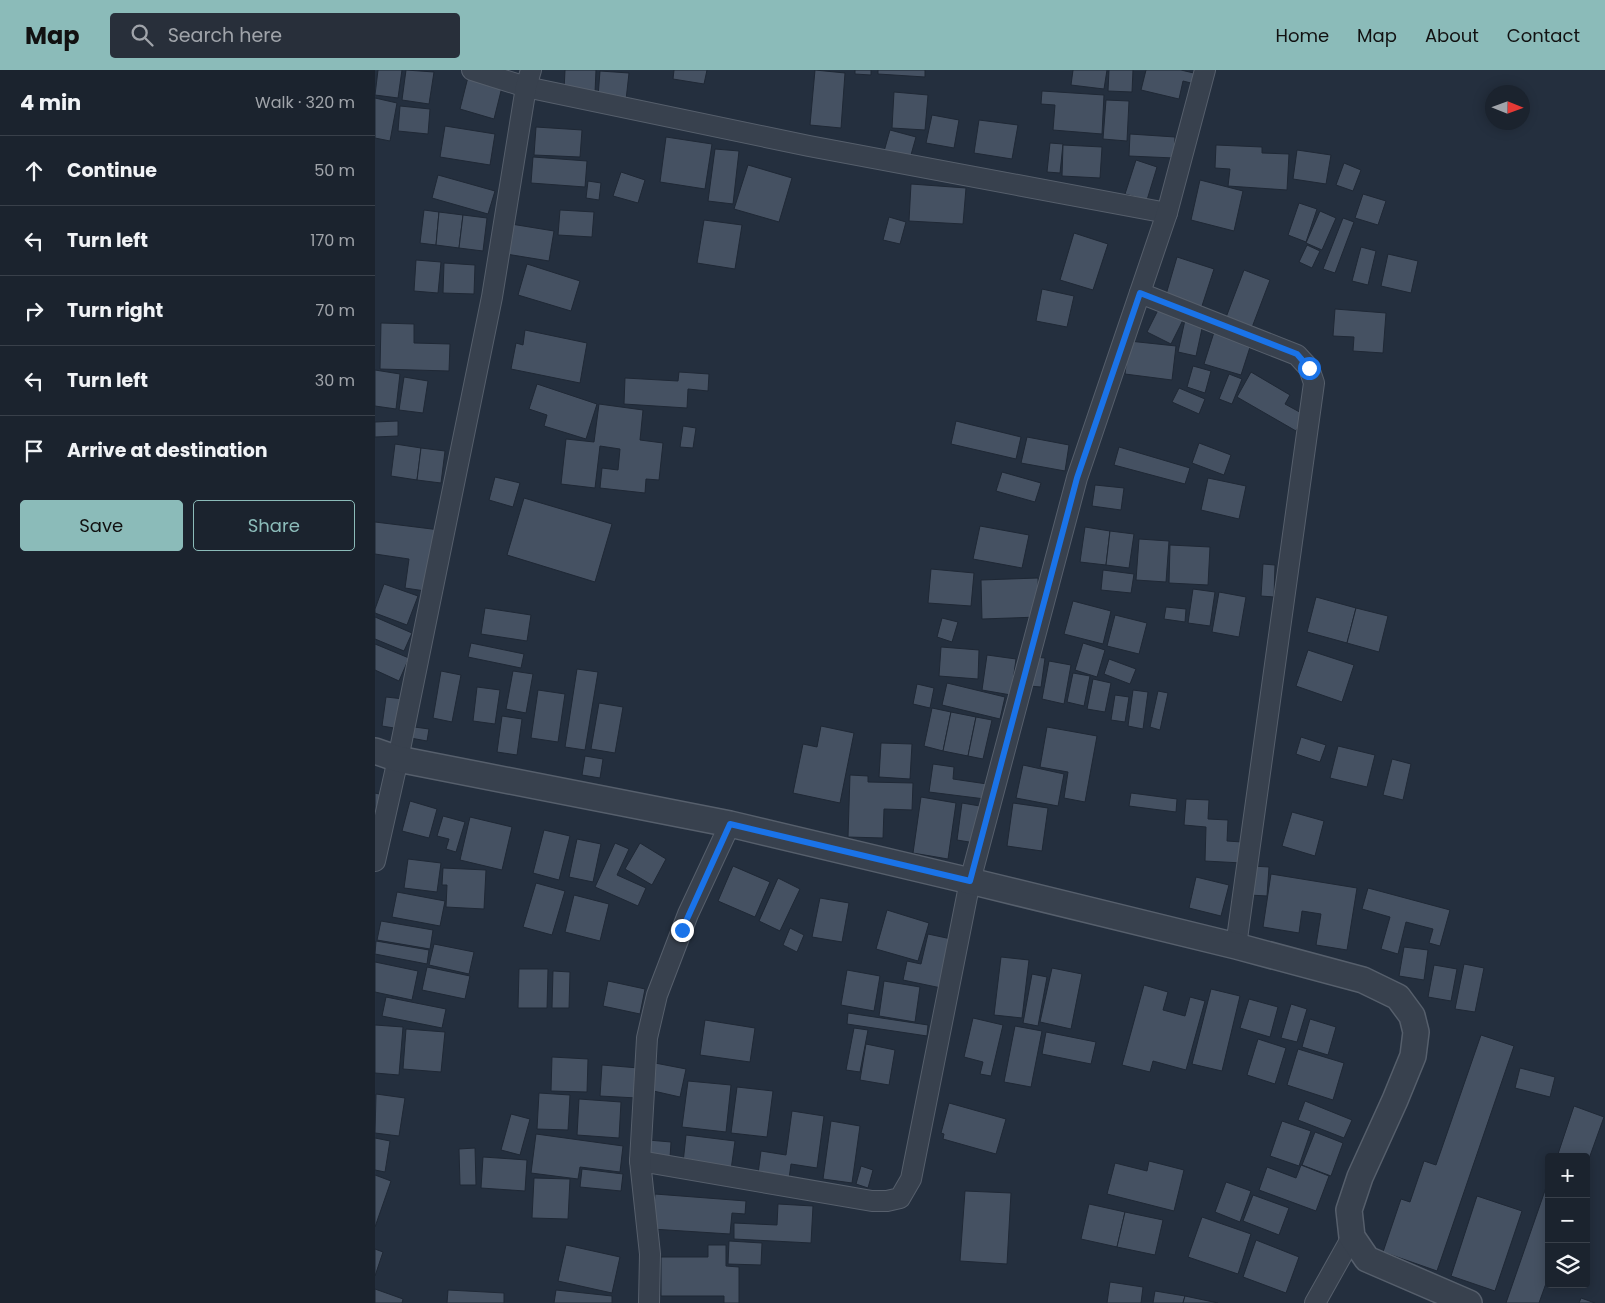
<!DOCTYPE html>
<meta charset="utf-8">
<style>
:root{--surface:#1b232e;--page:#282f3a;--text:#f1f3f6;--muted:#a0a4aa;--line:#39404a;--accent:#8bbbb9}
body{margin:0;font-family:Poppins,sans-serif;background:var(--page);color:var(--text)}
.controls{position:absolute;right:15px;bottom:15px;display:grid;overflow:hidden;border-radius:5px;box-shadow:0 2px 12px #0003}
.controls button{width:45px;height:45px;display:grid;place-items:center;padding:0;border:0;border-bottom:1px solid var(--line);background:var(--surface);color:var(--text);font:25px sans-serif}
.compass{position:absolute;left:1110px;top:15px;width:45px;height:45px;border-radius:50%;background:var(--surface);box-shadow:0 2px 12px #0003;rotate:91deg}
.stop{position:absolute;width:15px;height:15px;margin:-11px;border:4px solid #1a73e8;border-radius:50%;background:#fff}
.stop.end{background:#1a73e8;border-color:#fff;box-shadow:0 1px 5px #0008}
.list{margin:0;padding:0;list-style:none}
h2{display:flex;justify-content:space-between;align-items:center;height:65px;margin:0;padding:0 20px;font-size:21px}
h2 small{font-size:16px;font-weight:400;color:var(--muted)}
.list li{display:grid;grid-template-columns:32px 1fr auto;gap:15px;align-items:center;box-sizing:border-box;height:70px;padding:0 20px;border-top:1px solid var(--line)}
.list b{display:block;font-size:19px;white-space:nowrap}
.list em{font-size:16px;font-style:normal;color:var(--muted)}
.actions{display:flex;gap:10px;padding:15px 20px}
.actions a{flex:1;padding:11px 0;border:1px solid var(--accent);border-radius:5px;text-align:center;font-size:18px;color:var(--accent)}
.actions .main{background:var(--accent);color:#111}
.icon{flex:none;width:28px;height:28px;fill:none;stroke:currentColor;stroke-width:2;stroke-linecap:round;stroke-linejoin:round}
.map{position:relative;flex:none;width:1230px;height:1233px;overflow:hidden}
header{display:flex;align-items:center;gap:30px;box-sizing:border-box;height:70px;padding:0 25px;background:var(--accent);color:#111}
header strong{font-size:24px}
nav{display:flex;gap:28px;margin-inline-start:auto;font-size:18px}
.search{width:350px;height:45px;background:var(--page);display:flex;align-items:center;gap:12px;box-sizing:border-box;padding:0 18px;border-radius:5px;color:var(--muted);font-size:19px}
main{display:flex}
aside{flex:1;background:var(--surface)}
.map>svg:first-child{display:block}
</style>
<header>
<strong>Map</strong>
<div class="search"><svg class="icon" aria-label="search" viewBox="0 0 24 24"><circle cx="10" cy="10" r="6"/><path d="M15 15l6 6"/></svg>Search here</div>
<nav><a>Home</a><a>Map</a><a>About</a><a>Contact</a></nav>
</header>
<main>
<aside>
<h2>4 min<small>Walk · 320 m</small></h2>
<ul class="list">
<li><svg class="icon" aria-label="ahead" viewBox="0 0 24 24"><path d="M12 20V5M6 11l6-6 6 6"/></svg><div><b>Continue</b></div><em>50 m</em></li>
<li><svg class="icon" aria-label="left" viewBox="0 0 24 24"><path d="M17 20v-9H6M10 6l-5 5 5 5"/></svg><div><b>Turn left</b></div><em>170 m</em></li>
<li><svg class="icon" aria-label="right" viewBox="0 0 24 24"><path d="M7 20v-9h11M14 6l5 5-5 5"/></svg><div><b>Turn right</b></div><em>70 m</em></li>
<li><svg class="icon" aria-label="left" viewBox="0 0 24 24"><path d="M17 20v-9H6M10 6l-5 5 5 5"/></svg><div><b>Turn left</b></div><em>30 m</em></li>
<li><svg class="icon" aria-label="arrive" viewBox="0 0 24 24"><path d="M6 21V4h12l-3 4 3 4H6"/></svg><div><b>Arrive at destination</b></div></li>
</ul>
<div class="actions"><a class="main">Save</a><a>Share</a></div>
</aside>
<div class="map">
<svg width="1230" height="1233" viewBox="0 0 1230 1233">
<rect width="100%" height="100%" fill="#242f3e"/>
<g fill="#455162" stroke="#1f2835">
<path d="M 3,0 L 27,0 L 23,28 L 0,25 Z"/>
<path d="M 31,0 L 59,2 L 54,34 L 27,30 Z"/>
<path d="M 190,0 L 221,0 L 220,23 L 189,21 Z"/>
<path d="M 299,0 L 332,0 L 329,14 L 298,9 Z"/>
<path d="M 440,0 L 470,3 L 466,58 L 435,55 Z"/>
<path d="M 480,0 L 496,0 L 496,5 L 480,4 Z"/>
<path d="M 503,0 L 550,0 L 550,7 L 503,4 Z"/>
<path d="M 698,0 L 732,0 L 729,19 L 696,15 Z"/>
<path d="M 734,0 L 758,0 L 757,22 L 733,21 Z"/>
<path d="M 771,0 L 806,0 L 827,5 L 824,15 L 808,11 L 804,29 L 766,20 Z"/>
<path d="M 225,1 L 254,3 L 251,30 L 223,27 Z"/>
<path d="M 93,7 L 127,17 L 119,49 L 85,39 Z"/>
<path d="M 667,21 L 729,25 L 727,64 L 678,60 L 680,35 L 666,34 Z"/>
<path d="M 519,22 L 553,25 L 550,60 L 517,58 Z"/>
<path d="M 0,28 L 22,33 L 15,71 L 0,68 Z"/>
<path d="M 731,30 L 754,31 L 752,71 L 728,69 Z"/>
<path d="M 25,36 L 55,39 L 53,64 L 23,61 Z"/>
<path d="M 557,45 L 584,50 L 579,78 L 551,73 Z"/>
<path d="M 604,50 L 643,55 L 637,89 L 599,83 Z"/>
<path d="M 70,56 L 120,64 L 115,95 L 65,87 Z"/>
<path d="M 161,57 L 207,60 L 205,87 L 159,85 Z"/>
<path d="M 515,60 L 541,67 L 534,92 L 508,85 Z"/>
<path d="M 755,64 L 800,67 L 799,88 L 754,86 Z"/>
<path d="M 291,67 L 337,74 L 330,119 L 285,112 Z"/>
<path d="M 675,73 L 688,74 L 685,103 L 672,102 Z"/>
<path d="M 688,75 L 727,77 L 725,108 L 687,106 Z"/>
<path d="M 841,75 L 887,77 L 887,83 L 914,84 L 912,120 L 853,116 L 855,99 L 840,98 Z"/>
<path d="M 340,79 L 364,81 L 358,134 L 333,131 Z"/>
<path d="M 922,80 L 956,85 L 951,114 L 918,109 Z"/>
<path d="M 158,87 L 212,91 L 210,117 L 156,113 Z"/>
<path d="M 761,90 L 782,97 L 772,130 L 750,124 Z"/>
<path d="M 969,93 L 986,100 L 978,121 L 961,115 Z"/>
<path d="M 373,95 L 417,108 L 404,152 L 359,139 Z"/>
<path d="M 246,102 L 270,110 L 263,133 L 238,126 Z"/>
<path d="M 63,105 L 120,121 L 113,144 L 57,128 Z"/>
<path d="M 825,110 L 868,121 L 859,161 L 816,150 Z"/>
<path d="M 213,111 L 226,113 L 224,130 L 211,128 Z"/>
<path d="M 536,114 L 591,118 L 588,154 L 534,151 Z"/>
<path d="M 988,124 L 1011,131 L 1003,155 L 980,148 Z"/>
<path d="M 924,133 L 942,139 L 931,172 L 913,165 Z"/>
<path d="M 49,140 L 64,142 L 61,175 L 45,173 Z"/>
<path d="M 185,140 L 219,142 L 217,167 L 183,165 Z"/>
<path d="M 945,141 L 961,148 L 947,180 L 931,173 Z"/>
<path d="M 64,142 L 88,145 L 84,178 L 61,175 Z"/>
<path d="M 88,145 L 112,148 L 108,181 L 84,178 Z"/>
<path d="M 514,147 L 531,152 L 525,174 L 508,170 Z"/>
<path d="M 968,148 L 979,152 L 960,203 L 948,199 Z"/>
<path d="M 329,150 L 367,155 L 360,199 L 322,193 Z"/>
<path d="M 136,154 L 179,161 L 174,191 L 131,184 Z"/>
<path d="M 699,163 L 733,174 L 718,220 L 685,210 Z"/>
<path d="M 932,175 L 945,181 L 937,198 L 924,192 Z"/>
<path d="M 986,177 L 1001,181 L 993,215 L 977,211 Z"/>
<path d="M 1013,184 L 1043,191 L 1036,223 L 1006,216 Z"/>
<path d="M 802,187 L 839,199 L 826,239 L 790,228 Z"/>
<path d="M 41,190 L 66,192 L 63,223 L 39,221 Z"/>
<path d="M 69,193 L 100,195 L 99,224 L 68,223 Z"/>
<path d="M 152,194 L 205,211 L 196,241 L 143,225 Z"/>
<path d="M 869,200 L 895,210 L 876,260 L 850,250 Z"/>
<path d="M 667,219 L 699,226 L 692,257 L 661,251 Z"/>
<path d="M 784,238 L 808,250 L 796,274 L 772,262 Z"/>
<path d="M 960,239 L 1011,243 L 1008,283 L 978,281 L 979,267 L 958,266 Z"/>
<path d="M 810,250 L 828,254 L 821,286 L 803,282 Z"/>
<path d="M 6,253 L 39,254 L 39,273 L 75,274 L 74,301 L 5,299 Z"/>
<path d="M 840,259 L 877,271 L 866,305 L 829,294 Z"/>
<path d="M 150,260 L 212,273 L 205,313 L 136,299 L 141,273 L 148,275 Z"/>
<path d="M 754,271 L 801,276 L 797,310 L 750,304 Z"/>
<path d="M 818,296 L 836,301 L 830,323 L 812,317 Z"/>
<path d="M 0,300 L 25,304 L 21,339 L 0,336 Z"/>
<path d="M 304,302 L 334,304 L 333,321 L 313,319 L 312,338 L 249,334 L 250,308 L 303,311 Z"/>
<path d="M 876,302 L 915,325 L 910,334 L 930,345 L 921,361 L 862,327 Z"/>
<path d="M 854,304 L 867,309 L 857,334 L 844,329 Z"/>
<path d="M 29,307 L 53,311 L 48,343 L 24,340 Z"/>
<path d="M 162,314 L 222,334 L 211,369 L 169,356 L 172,345 L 154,339 Z"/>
<path d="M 804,318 L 830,329 L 824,344 L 797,332 Z"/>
<path d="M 224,334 L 268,340 L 265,370 L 288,373 L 284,410 L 271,409 L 270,423 L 225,418 L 227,398 L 243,400 L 245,379 L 225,376 L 220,418 L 186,414 L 191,369 L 219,372 Z"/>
<path d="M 23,351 L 23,366 L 0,367 L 0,352 Z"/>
<path d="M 581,351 L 646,367 L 641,389 L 576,374 Z"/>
<path d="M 308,356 L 321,358 L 318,378 L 305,377 Z"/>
<path d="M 652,367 L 694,375 L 690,401 L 646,393 Z"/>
<path d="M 824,373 L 856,385 L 849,405 L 817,393 Z"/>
<path d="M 20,374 L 46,378 L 42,410 L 16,406 Z"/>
<path d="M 744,377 L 815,398 L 810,414 L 739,395 Z"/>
<path d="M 46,378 L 70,381 L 66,413 L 42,410 Z"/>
<path d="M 627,402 L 666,413 L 660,432 L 621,421 Z"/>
<path d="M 120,407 L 145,413 L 138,437 L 114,430 Z"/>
<path d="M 833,408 L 871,416 L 864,449 L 826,440 Z"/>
<path d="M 720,415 L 749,418 L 746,440 L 717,436 Z"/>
<path d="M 149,428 L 237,454 L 220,512 L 132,485 Z"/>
<path d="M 0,452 L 65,460 L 57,522 L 30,518 L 34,489 L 0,484 Z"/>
<path d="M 605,456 L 654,465 L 647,498 L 598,489 Z"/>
<path d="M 710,457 L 735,461 L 731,495 L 705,492 Z"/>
<path d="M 735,461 L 759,464 L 754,498 L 731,495 Z"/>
<path d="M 764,469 L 794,471 L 791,512 L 761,510 Z"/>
<path d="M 795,475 L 835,477 L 833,515 L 794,513 Z"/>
<path d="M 888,494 L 900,495 L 899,527 L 886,526 Z"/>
<path d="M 556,499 L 599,503 L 596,536 L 553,533 Z"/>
<path d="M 728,500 L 759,504 L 756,523 L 726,520 Z"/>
<path d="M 663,508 L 664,547 L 607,549 L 606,510 Z"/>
<path d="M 9,514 L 43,526 L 32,555 L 0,543 L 0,539 Z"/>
<path d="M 818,519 L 840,522 L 835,556 L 813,553 Z"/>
<path d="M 844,522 L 871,527 L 864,567 L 837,562 Z"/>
<path d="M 941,527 L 981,538 L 972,573 L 932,562 Z"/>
<path d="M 698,531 L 736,541 L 728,574 L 689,564 Z"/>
<path d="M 791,537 L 811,539 L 810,552 L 789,549 Z"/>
<path d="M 110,538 L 156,545 L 152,571 L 106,564 Z"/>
<path d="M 981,538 L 1013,546 L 1004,582 L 972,573 Z"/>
<path d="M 740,545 L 772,553 L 764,584 L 732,576 Z"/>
<path d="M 0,547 L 37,563 L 29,581 L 0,569 Z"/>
<path d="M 567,548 L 583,552 L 577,572 L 562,567 Z"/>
<path d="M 96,573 L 149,584 L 146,598 L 93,587 Z"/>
<path d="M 708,573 L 730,580 L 722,607 L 700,600 Z"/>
<path d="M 0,574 L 34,588 L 24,611 L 0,600 Z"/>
<path d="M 566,577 L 604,580 L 603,609 L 564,606 Z"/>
<path d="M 933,580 L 979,595 L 967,632 L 921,616 Z"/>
<path d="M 612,585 L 641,589 L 636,625 L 607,620 Z"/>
<path d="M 658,587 L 670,588 L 666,617 L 654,616 Z"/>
<path d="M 734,589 L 761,599 L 755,614 L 729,604 Z"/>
<path d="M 674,591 L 696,595 L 689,634 L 667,629 Z"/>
<path d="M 202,599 L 223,602 L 210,680 L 190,677 Z"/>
<path d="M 66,601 L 86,605 L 77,652 L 58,648 Z"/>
<path d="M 138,601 L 158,604 L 151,643 L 131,639 Z"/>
<path d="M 698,603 L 715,606 L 709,636 L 692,632 Z"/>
<path d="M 718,609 L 736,613 L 730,642 L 712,639 Z"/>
<path d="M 572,613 L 630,627 L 625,649 L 567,635 Z"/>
<path d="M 542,614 L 559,618 L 555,638 L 538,634 Z"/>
<path d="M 102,617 L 125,620 L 120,654 L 98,651 Z"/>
<path d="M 163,620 L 190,624 L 183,672 L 156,668 Z"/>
<path d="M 758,620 L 773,622 L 768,659 L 753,656 Z"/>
<path d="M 783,621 L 793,623 L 785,660 L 775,657 Z"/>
<path d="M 740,625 L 754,627 L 750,652 L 736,650 Z"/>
<path d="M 11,627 L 29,629 L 25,659 L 7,656 Z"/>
<path d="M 224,633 L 248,637 L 240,683 L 216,679 Z"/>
<path d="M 557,638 L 576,642 L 568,681 L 549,676 Z"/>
<path d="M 576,642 L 601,647 L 593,686 L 568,681 Z"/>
<path d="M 127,646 L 147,649 L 142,685 L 122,682 Z"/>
<path d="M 601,647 L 617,650 L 608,689 L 593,686 Z"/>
<path d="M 32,656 L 54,659 L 52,671 L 30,667 Z"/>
<path d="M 446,656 L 479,663 L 465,733 L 418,723 L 428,674 L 442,677 Z"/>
<path d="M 672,657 L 722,666 L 710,732 L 689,728 L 693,702 L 665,697 Z"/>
<path d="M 926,667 L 951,675 L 945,692 L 921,684 Z"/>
<path d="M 506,673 L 537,674 L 535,709 L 504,707 Z"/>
<path d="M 963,676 L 1000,685 L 992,717 L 955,708 Z"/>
<path d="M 210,686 L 228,689 L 225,708 L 207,705 Z"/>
<path d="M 1017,689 L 1036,694 L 1028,730 L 1008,725 Z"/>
<path d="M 558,694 L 579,697 L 578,709 L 612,714 L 610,729 L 554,722 Z"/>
<path d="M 648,695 L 689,704 L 683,736 L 641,728 Z"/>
<path d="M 475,705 L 493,706 L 493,712 L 538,713 L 537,740 L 509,739 L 508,768 L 473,767 Z"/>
<path d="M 0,723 L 13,726 L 0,746 Z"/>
<path d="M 756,723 L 802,729 L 801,742 L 754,736 Z"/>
<path d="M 546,727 L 581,733 L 573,789 L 538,783 Z"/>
<path d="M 811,729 L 834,730 L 833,749 L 853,750 L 852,771 L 867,772 L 867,793 L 830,791 L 831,757 L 809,755 Z"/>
<path d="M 35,731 L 62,739 L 54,768 L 27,761 Z"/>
<path d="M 587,733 L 605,736 L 600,773 L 582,770 Z"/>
<path d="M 638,733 L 673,738 L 667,781 L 632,776 Z"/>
<path d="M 917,742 L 949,751 L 940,786 L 907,776 Z"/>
<path d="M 68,746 L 90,752 L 81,782 L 71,779 L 74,769 L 62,766 Z"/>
<path d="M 95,747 L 137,757 L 127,800 L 85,790 Z"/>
<path d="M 169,760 L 195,766 L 184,810 L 158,803 Z"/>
<path d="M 202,769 L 226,774 L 218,812 L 194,807 Z"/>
<path d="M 240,773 L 254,779 L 242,805 L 271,818 L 263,836 L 220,817 Z"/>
<path d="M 265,773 L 291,789 L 277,815 L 250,799 Z"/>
<path d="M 33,789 L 66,793 L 62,822 L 29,818 Z"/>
<path d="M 358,796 L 395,812 L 380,847 L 343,831 Z"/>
<path d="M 877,796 L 894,797 L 892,826 L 874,825 Z"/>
<path d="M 68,798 L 111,800 L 109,839 L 71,837 L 72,815 L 67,815 Z"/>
<path d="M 896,804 L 982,818 L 972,880 L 941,875 L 946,844 L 927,841 L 924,863 L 888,857 Z"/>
<path d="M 821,807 L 854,815 L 846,846 L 814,838 Z"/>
<path d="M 403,808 L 425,819 L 405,861 L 384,851 Z"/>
<path d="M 161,813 L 190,821 L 177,865 L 148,857 Z"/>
<path d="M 993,818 L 1075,840 L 1065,876 L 1054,873 L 1058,859 L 1031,852 L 1023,884 L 1006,879 L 1015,847 L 987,839 Z"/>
<path d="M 22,822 L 70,831 L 65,856 L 17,847 Z"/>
<path d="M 199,825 L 234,834 L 225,871 L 190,862 Z"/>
<path d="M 445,828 L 474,833 L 467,872 L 437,867 Z"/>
<path d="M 512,840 L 554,853 L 543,891 L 501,879 Z"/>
<path d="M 6,851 L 58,860 L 55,879 L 2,870 Z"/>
<path d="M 415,858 L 429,865 L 422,882 L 408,875 Z"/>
<path d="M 553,864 L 581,870 L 571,919 L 528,910 L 532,891 L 546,894 Z"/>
<path d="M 1,871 L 54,880 L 52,894 L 0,884 Z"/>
<path d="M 59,874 L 99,882 L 94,904 L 54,895 Z"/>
<path d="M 1029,877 L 1053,880 L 1049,910 L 1024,906 Z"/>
<path d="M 626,887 L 654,890 L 647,948 L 619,945 Z"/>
<path d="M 0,892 L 43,901 L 37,930 L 0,922 Z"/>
<path d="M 1089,894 L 1109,898 L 1100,942 L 1080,939 Z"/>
<path d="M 1059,895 L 1082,899 L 1076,931 L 1053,927 Z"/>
<path d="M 52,897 L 95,906 L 90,929 L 47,920 Z"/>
<path d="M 677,898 L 707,904 L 696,959 L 665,952 Z"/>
<path d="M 144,899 L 173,899 L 172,938 L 143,938 Z"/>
<path d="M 472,900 L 505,906 L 499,941 L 466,935 Z"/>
<path d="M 178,901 L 195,902 L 194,938 L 177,938 Z"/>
<path d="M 657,904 L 672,907 L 663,956 L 648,953 Z"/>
<path d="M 233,911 L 270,919 L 265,944 L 228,936 Z"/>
<path d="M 509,911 L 545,917 L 540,952 L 504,946 Z"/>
<path d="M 769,915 L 793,922 L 788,940 L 810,946 L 815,927 L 830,931 L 811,1000 L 778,991 L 775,1002 L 747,995 Z"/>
<path d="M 836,919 L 865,926 L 847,1001 L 817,994 Z"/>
<path d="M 11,927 L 71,939 L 67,958 L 7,946 Z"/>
<path d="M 874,929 L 903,937 L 895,967 L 865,958 Z"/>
<path d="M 916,934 L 932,939 L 922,972 L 906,968 Z"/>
<path d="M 473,943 L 553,955 L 552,966 L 472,954 Z"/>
<path d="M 598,948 L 628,955 L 616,1006 L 605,1004 L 608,992 L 589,987 Z"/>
<path d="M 935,949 L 961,957 L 953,985 L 927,977 Z"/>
<path d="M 330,950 L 380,958 L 375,992 L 325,985 Z"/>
<path d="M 0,955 L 28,957 L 24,1005 L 0,1003 Z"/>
<path d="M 640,956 L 667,961 L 656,1017 L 629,1012 Z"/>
<path d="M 479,958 L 493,960 L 485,1002 L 471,1000 Z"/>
<path d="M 31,959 L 70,962 L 66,1002 L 28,999 Z"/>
<path d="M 671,962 L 721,972 L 716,994 L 667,984 Z"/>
<path d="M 1106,965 L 1139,976 L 1062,1201 L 1008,1182 L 1026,1129 L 1035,1132 L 1049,1091 L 1061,1095 Z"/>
<path d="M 883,969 L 911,978 L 900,1014 L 872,1005 Z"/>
<path d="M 491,974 L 520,980 L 514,1015 L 485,1010 Z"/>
<path d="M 923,979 L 969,993 L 958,1030 L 912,1015 Z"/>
<path d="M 177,987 L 213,989 L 212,1022 L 176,1021 Z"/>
<path d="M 280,993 L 311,999 L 305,1027 L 274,1020 Z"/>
<path d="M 227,995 L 264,998 L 262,1028 L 225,1026 Z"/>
<path d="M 1145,998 L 1180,1007 L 1175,1027 L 1140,1018 Z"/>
<path d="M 313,1011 L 356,1015 L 351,1062 L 307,1057 Z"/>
<path d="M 362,1017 L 398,1021 L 392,1067 L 356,1063 Z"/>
<path d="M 164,1023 L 195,1025 L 193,1060 L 162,1059 Z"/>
<path d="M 1,1024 L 30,1028 L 24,1066 L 0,1063 Z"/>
<path d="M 204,1029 L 246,1032 L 244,1068 L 202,1065 Z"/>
<path d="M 930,1031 L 977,1050 L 969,1068 L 923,1050 Z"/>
<path d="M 574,1033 L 631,1049 L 621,1084 L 568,1069 L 569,1064 L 566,1063 Z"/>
<path d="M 1199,1036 L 1229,1047 L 1211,1097 L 1211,1087 L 1182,1087 Z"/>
<path d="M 417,1041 L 449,1046 L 442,1098 L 416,1094 L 414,1109 L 383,1104 L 386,1081 L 411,1085 Z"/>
<path d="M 136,1044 L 155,1049 L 145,1085 L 126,1080 Z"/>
<path d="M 456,1051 L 485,1056 L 477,1113 L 448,1109 Z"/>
<path d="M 907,1051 L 936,1061 L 924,1096 L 895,1086 Z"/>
<path d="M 940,1062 L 968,1073 L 956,1106 L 927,1095 Z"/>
<path d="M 161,1064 L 248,1076 L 245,1102 L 205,1097 L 203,1109 L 156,1103 Z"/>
<path d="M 311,1065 L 360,1071 L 356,1100 L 308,1093 Z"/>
<path d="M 0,1068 L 15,1071 L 10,1102 L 0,1100 Z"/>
<path d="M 273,1070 L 296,1072 L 295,1088 L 271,1086 Z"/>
<path d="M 100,1078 L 101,1115 L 85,1115 L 84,1079 Z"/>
<path d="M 108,1087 L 152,1090 L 150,1121 L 106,1118 Z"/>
<path d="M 774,1091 L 809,1100 L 799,1141 L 732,1124 L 740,1093 L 772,1101 Z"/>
<path d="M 926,1095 L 954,1106 L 941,1141 L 884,1120 L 892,1097 L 921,1108 Z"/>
<path d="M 486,1096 L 498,1100 L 493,1118 L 481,1114 Z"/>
<path d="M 207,1099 L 248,1104 L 246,1121 L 205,1117 Z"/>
<path d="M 0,1105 L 16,1111 L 0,1157 Z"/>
<path d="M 159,1108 L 195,1109 L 193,1149 L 157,1148 Z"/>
<path d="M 1174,1109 L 1174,1205 L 1164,1233 L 1131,1233 Z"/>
<path d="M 851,1112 L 876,1121 L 865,1152 L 840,1142 Z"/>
<path d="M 590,1121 L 636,1123 L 632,1194 L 585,1191 Z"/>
<path d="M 280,1124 L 371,1131 L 370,1144 L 357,1143 L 355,1164 L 277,1159 Z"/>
<path d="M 878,1125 L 914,1138 L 904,1165 L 868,1151 Z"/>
<path d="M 1102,1126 L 1147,1141 L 1120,1221 L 1076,1206 Z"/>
<path d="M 403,1134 L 438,1136 L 436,1173 L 359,1169 L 359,1153 L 402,1155 Z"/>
<path d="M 714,1134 L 750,1142 L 742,1177 L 706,1169 Z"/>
<path d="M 750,1142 L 788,1150 L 780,1185 L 742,1177 Z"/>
<path d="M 827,1147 L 876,1164 L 863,1204 L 813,1187 Z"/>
<path d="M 881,1170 L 924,1187 L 911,1223 L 868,1207 Z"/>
<path d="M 354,1171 L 387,1173 L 386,1195 L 353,1194 Z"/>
<path d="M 191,1175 L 245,1187 L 237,1223 L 183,1211 Z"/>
<path d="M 333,1175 L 351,1175 L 351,1196 L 364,1197 L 364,1233 L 349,1233 L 349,1226 L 286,1226 L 286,1187 L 333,1187 Z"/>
<path d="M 0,1179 L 8,1182 L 0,1206 Z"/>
<path d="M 735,1212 L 768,1217 L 766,1233 L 732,1233 Z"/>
<path d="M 0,1219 L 28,1229 L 27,1233 L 0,1233 Z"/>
<path d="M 73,1220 L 129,1223 L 129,1233 L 72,1233 Z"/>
<path d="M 181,1220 L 237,1226 L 237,1233 L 179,1233 Z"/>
<path d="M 780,1221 L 810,1226 L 808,1233 L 778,1233 Z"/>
<path d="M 810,1226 L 843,1233 L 808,1233 Z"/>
<path d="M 1206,1228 L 1220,1233 L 1204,1233 Z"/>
</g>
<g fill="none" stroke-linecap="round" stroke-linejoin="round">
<defs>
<g id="minor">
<path d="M 97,0 L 151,17 L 434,76 L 792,143"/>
<path d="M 765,223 L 922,285 L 934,298 L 939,313 L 861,876"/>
<path d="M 0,791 L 23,689 L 117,227 L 151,17 L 156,0"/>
<path d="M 265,1091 L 497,1131 L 512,1131 L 525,1128 L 536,1109 L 595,811 L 702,408 L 792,143 L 830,0"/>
<path d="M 274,1233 L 275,1184 L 265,1091 L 272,968 L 282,925 L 313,844 L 355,754"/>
<path d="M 940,1233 L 977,1167"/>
</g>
<path id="tertiary" d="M 0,681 L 23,689 L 355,754 L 595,811 L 861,876 L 988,910 L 1023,927 L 1037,946 L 1041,962 L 1038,986 L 1020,1030 L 985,1107 L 974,1140 L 977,1167 L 992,1189 L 1094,1233"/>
</defs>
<use href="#minor" stroke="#565f6c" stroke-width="22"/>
<use href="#tertiary" stroke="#565f6c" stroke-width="28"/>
<use href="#minor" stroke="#38414e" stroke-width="20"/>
<use href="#tertiary" stroke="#38414e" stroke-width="25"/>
</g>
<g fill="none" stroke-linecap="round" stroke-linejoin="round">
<path stroke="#1a73e8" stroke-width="6" d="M 307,860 L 355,754 L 595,811 L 702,408 L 765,223 L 922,284 L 934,298"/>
</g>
</svg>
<div class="controls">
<button>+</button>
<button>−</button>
<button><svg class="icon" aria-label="layers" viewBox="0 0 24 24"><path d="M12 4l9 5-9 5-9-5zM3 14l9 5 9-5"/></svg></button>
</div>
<svg class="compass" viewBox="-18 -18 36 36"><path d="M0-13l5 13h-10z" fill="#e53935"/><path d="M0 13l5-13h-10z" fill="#a0a4aa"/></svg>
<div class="stop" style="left:934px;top:298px"></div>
<div class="stop end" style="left:307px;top:860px"></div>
</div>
</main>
